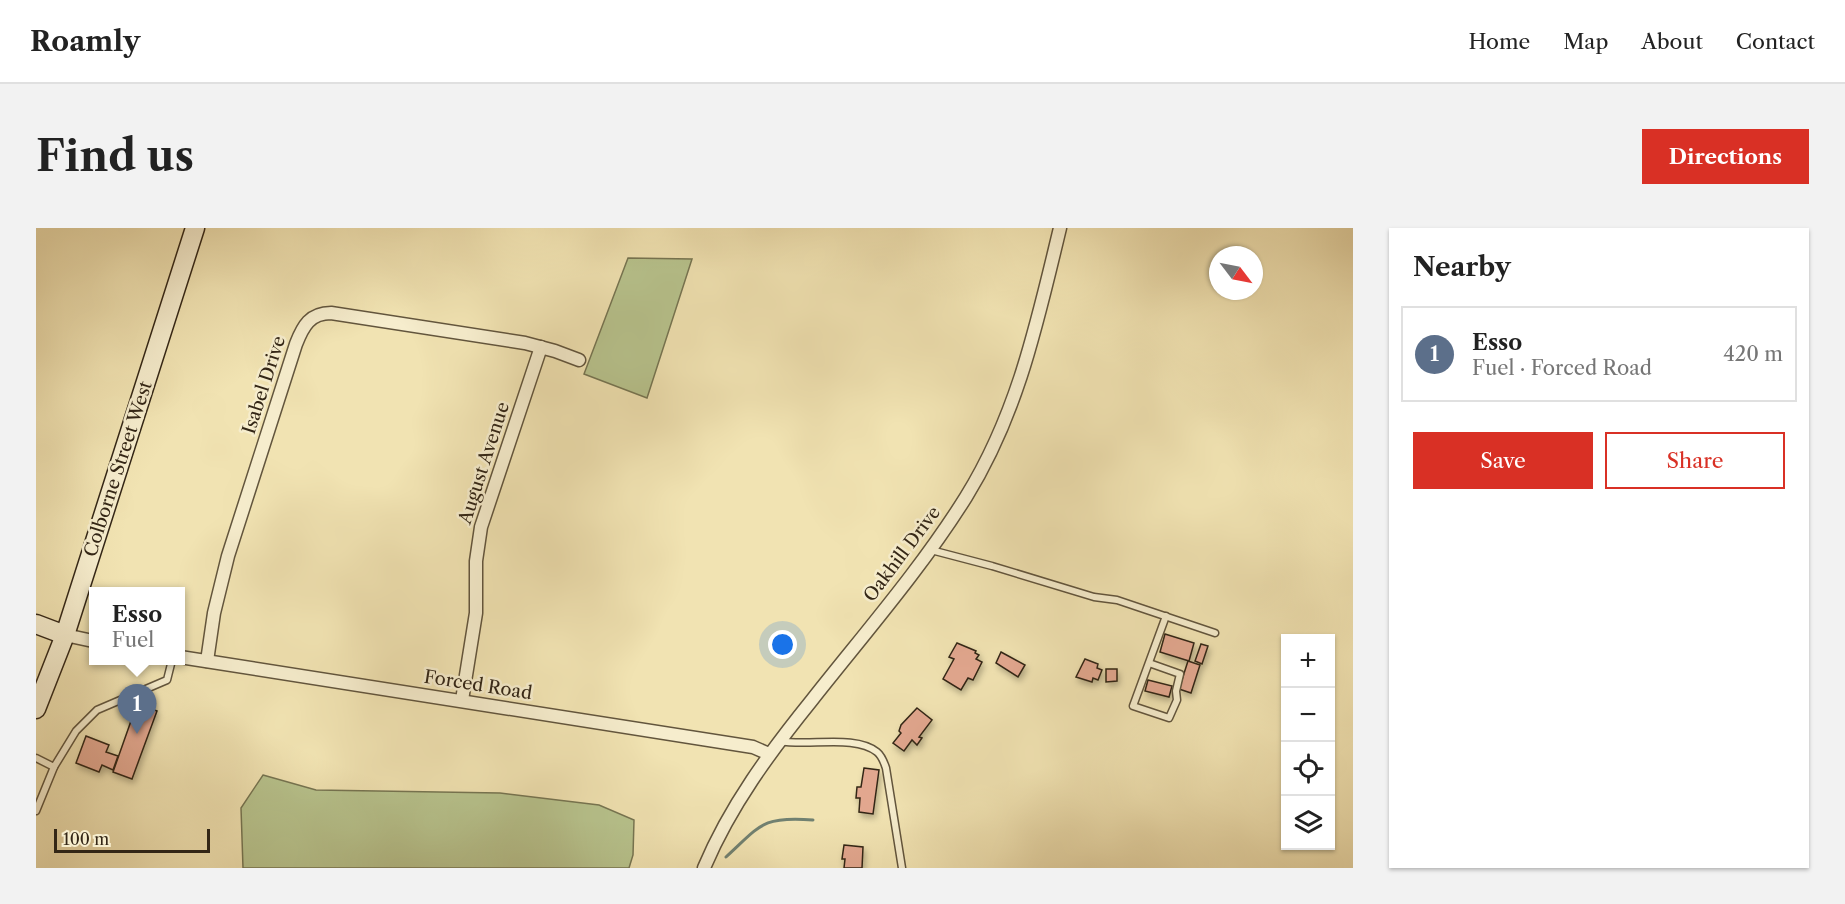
<!DOCTYPE html>
<meta charset="utf-8">
<style>
:root{--surface:#fff;--page:#f2f2f2;--text:#222;--muted:#767676;--line:#e0e0e0;--accent:#d93025}
body{margin:0;font-family:"Libre Caslon Text",serif;background:var(--page);color:var(--text)}
.controls{position:absolute;right:18px;bottom:18px;display:grid;overflow:hidden;border-radius:0px;box-shadow:0 2px 4px #0004}
.controls button{width:54px;height:54px;display:grid;place-items:center;padding:0;border:0;border-bottom:2px solid var(--line);background:var(--surface);color:var(--text);font:30px sans-serif}
.compass{position:absolute;left:1173px;top:18px;width:54px;height:54px;border-radius:50%;background:var(--surface);box-shadow:0 2px 4px #0004;rotate:122deg}
.scale{position:absolute;left:18px;bottom:15px;width:156px;box-sizing:border-box;padding-left:6px;border:3px solid #332616;border-top:0;font-size:16px;line-height:21px;white-space:nowrap;color:#332616;-webkit-text-stroke:4px #f6edcd;paint-order:stroke}
.you{position:absolute;left:747px;top:417px;width:21px;height:21px;margin:-15px;border:4px solid #fff;border-radius:50%;background:#1a73e8;box-shadow:0 0 0 9px #1a73e833}
.badge{display:grid;place-items:center;width:39px;height:39px;border-radius:50%;background:var(--accent);color:#fff;font-size:20px;font-weight:700}
.pin{position:absolute;translate:-50% -50px;filter:drop-shadow(0 2px 3px #0008)}
.pin::after{content:'';position:absolute;top:32px;width:21px;height:18px;background:inherit;clip-path:polygon(0 0,100% 0,50% 100%)}
.popup{position:absolute;left:53px;top:359px;width:96px;height:78px;box-sizing:border-box;display:grid;place-content:center;border-radius:0px;background:var(--surface);filter:drop-shadow(0 2px 4px #0005);font-size:20px;white-space:nowrap;color:var(--muted)}
.popup b{font-size:22px;color:var(--text)}
.popup::after{content:'';position:absolute;left:50%;top:100%;margin-left:-12px;border:12px solid transparent;border-top-color:var(--surface)}
.list{margin:0;padding:0;list-style:none}
h2{display:flex;justify-content:space-between;align-items:center;height:78px;margin:0;padding:0 24px;font-size:26px}
h2 small{font-size:20px;font-weight:400;color:var(--muted)}
.list li{display:grid;grid-template-columns:39px 1fr auto;gap:18px;align-items:center;box-sizing:border-box;height:96px;margin:0 12px 12px;padding:0 12px;border:2px solid var(--line);border-radius:0px}
.list b{display:block;font-size:22px;white-space:nowrap}
.list p{margin:0;font-size:20px;white-space:nowrap;color:var(--muted)}
.list em{font-size:20px;font-style:normal;color:var(--muted)}
.actions{display:flex;gap:12px;padding:18px 24px}
.actions a{flex:1;padding:14px 0;border:2px solid var(--accent);border-radius:0px;text-align:center;font-size:21px;color:var(--accent)}
.actions .main{background:var(--accent);color:#fff}
.icon{flex:none;width:33px;height:33px;fill:none;stroke:currentColor;stroke-width:2;stroke-linecap:round;stroke-linejoin:round}
.map{position:relative;flex:none;width:1317px;height:640px;overflow:hidden;border-radius:0px}
header{display:flex;align-items:center;gap:36px;box-sizing:border-box;height:84px;padding:0 30px;background:var(--surface);border-bottom:2px solid var(--line)}
header strong{font-size:28px}
nav{display:flex;gap:33px;margin-inline-start:auto;font-size:21px}
.intro{display:flex;align-items:center;justify-content:space-between;box-sizing:border-box;height:144px;padding:0 36px}
h1{margin:0;font-size:42px}
.button{padding:15px 27px;border-radius:0px;background:var(--accent);color:#fff;font-size:21px;font-weight:700}
main{display:flex;gap:36px;padding:0 36px}
aside{flex:1;background:var(--surface);border-radius:0px;box-shadow:0 2px 4px #0004}
.map>svg:first-child{display:block}
</style>
<header>
<strong>Roamly</strong>
<nav><a>Home</a><a>Map</a><a>About</a><a>Contact</a></nav>
</header>
<div class="intro"><h1>Find us</h1><a class="button">Directions</a></div>
<main>
<div class="map">
<svg width="1317" height="640" viewBox="0 0 1317 640">
<defs>
<filter id="shadow"><feDropShadow dx="2" dy="4" stdDeviation="3" flood-color="#0004"/></filter>
</defs>
<rect width="100%" height="100%" fill="#f1e3b2"/>
<filter id="stains"><feTurbulence type="fractalNoise" baseFrequency=".00333" numOctaves="4"/><feColorMatrix values="0 0 0 0 .2 0 0 0 0 .09 0 0 0 0 .02 0 0 0 .5 -.17"/></filter>
<radialGradient id="worn" r=".72"><stop offset=".6" stop-color="#630" stop-opacity="0"/><stop offset="1" stop-color="#630" stop-opacity=".3"/></radialGradient>
<g fill="#b8c48e" stroke="#767552" stroke-width="1.5">
<path d="M 592,30 L 656,31 L 611,170 L 548,146 Z"/>
<path d="M 227,547 L 280,562 L 464,565 L 563,577 L 598,592 L 597,627 L 593,640 L 207,640 L 205,580 Z"/>
</g>
<g fill="none" stroke-linecap="round" stroke-linejoin="round">
<path stroke="#718171" stroke-width="3" d="M 690,629 C 725,597 726,588 777,592"/>
</g>
<g fill="#e2a78f" stroke="#332616" stroke-width="1.5" filter="url(#shadow)">
<path d="M 1129,406 L 1158,415 L 1153,433 L 1124,424 Z"/>
<path d="M 921,415 L 940,423 L 939,425 L 943,427 L 940,431 L 946,434 L 937,452 L 932,450 L 925,462 L 907,451 L 918,431 L 913,429 Z"/>
<path d="M 1165,416 L 1172,418 L 1166,436 L 1159,433 Z"/>
<path d="M 965,424 L 989,437 L 982,449 L 960,435 Z"/>
<path d="M 1049,431 L 1062,436 L 1061,440 L 1066,442 L 1062,452 L 1057,450 L 1056,454 L 1040,449 Z"/>
<path d="M 1152,433 L 1164,437 L 1155,465 L 1143,461 Z"/>
<path d="M 1070,441 L 1081,441 L 1081,453 L 1070,454 Z"/>
<path d="M 1112,452 L 1136,458 L 1133,469 L 1109,463 Z"/>
<path d="M 101,476 L 121,483 L 96,551 L 77,544 Z"/>
<path d="M 881,480 L 896,492 L 883,509 L 886,510 L 881,517 L 876,512 L 868,523 L 857,515 L 865,505 L 863,503 L 865,497 Z"/>
<path d="M 50,508 L 73,517 L 70,524 L 82,528 L 77,542 L 66,537 L 63,544 L 40,535 Z"/>
<path d="M 828,540 L 843,542 L 837,586 L 823,584 L 824,570 L 820,570 L 821,559 L 825,559 Z"/>
<path d="M 808,617 L 827,619 L 826,640 L 808,640 L 809,631 L 806,631 Z"/>
</g>
<g fill="none" stroke-linecap="round" stroke-linejoin="round">
<defs>
<g id="lane">
<path d="M 895,322 L 956,338 L 1058,369 L 1081,372 L 1179,405"/>
<path d="M 1113,435 L 1144,446 L 1140,463 L 1141,472 L 1133,490 L 1097,478 L 1130,388"/>
<path d="M 744,513 C 771,519 819,506 841,524 C 846,528 848,534 850,540 L 866,640"/>
<path d="M 0,530 L 18,539 L 40,503 L 61,482 L 131,452 L 136,432"/>
<path d="M 0,583 L 18,539"/>
</g>
<g id="street">
<path d="M 29,407 L 57,413"/>
<path d="M 144,429 L 717,519 L 733,526"/>
<path d="M 171,433 L 178,385 L 192,328 L 260,116 C 267,98 274,85 295,85 L 489,115 L 519,123 L 543,132"/>
<path d="M 426,472 L 440,385 L 440,333 L 445,299 L 505,119"/>
<path d="M 668,640 C 694,578 734,524 776,472 C 828,406 885,341 930,269 C 982,185 1001,95 1024,0"/>
</g>
<g id="secondary">
<path d="M 0,396 L 29,407"/>
<path d="M 0,481 L 29,407 L 159,0"/>
</g>
</defs>
<use href="#lane" stroke="#62553d" stroke-width="9"/>
<use href="#street" stroke="#62553d" stroke-width="15"/>
<use href="#secondary" stroke="#332616" stroke-width="21"/>
<use href="#lane" stroke="#f6edcd" stroke-width="6"/>
<use href="#street" stroke="#f6edcd" stroke-width="12"/>
<use href="#secondary" stroke="#f6edcd" stroke-width="18"/>
</g>
<g text-anchor="middle" dominant-baseline="central" stroke-width="5" stroke-linejoin="round" paint-order="stroke">
<g font-size="18" fill="#332616" stroke="#f6edcd">
<text transform="translate(228 157) rotate(-72)">Isabel Drive</text>
<text transform="translate(448 235) rotate(-72)">August Avenue</text>
<text transform="translate(82 241) rotate(-72)">Colborne Street West</text>
<text transform="translate(866 326) rotate(-53)">Oakhill Drive</text>
<text transform="translate(442 457) rotate(9)">Forced Road</text>
</g>
</g>
<rect width="100%" height="100%" filter="url(#stains)"/>
<rect width="100%" height="100%" fill="url(#worn)"/>
</svg>
<div class="controls">
<button>+</button>
<button>−</button>
<button><svg class="icon" aria-label="locate" viewBox="0 0 24 24"><circle cx="12" cy="12" r="6"/><path d="M12 2v4M12 18v4M2 12h4M18 12h4"/></svg></button>
<button><svg class="icon" aria-label="layers" viewBox="0 0 24 24"><path d="M12 4l9 5-9 5-9-5zM3 14l9 5 9-5"/></svg></button>
</div>
<svg class="compass" viewBox="-18 -18 36 36"><path d="M0-13l5 13h-10z" fill="#e53935"/><path d="M0 13l5-13h-10z" fill="#767676"/></svg>
<div class="scale">100 m</div>
<div class="you"></div>
<div class="pin badge" style="left:101px;top:506px;background:#5c6f8a">1</div>
<div class="popup"><b>Esso</b>Fuel</div>
</div>
<aside>
<h2>Nearby<small></small></h2>
<ul class="list">
<li><span class="badge" style="background:#5c6f8a">1</span><div><b>Esso</b><p>Fuel · Forced Road</p></div><em>420 m</em></li>
</ul>
<div class="actions"><a class="main">Save</a><a>Share</a></div>
</aside>
</main>
